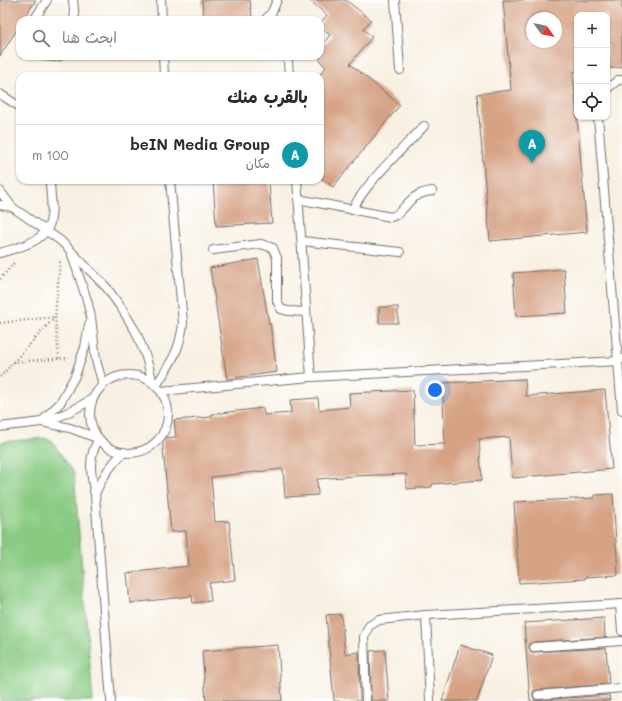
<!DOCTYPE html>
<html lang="ar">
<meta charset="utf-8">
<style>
:root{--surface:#fff;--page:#f7f7f7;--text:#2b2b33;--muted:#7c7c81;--line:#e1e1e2;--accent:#c8321e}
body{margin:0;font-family:Mali,"Playpen Sans Arabic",sans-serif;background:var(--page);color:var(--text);direction:rtl}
.controls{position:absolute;right:12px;top:12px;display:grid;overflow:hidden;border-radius:8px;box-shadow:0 1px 3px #0004}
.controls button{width:36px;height:36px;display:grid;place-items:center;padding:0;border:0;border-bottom:1px solid var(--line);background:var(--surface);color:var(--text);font:20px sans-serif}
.compass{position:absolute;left:526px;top:12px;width:36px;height:36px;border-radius:50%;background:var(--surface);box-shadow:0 1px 3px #0004;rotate:123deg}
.you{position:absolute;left:435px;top:390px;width:14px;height:14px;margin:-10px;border:3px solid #fff;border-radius:50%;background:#1a73e8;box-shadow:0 0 0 6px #1a73e833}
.badge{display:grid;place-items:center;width:26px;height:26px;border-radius:50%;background:var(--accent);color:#fff;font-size:13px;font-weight:700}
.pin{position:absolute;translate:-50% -33px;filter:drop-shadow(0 1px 2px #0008)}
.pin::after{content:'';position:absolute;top:21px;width:14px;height:12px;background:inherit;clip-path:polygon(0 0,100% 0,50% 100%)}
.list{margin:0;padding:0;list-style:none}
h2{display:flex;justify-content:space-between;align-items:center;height:52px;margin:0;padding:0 16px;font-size:17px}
h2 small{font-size:13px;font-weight:400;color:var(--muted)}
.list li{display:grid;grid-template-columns:26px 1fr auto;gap:12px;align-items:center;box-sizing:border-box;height:60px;padding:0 16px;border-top:1px solid var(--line)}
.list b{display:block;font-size:15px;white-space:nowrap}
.list p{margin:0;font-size:13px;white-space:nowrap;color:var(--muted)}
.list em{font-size:13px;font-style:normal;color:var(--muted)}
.icon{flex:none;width:22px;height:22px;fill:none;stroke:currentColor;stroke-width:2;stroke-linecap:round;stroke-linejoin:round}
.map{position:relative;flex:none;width:622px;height:701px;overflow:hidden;direction:ltr}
.search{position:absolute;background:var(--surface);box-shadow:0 1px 3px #0004;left:16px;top:16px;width:308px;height:44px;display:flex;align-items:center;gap:10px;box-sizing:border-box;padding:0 14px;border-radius:12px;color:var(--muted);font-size:15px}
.panel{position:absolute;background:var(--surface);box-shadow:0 1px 3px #0004;left:16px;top:72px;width:308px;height:112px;border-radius:12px;direction:rtl}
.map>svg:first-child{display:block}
</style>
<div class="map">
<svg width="622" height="701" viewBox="0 0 622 701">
<rect width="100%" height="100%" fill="#fff"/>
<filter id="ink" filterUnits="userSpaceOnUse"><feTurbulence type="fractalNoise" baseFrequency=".025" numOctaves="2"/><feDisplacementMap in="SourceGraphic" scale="8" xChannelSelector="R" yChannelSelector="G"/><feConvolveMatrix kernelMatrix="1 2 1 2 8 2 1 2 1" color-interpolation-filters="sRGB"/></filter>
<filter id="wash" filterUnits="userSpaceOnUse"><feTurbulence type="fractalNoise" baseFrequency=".012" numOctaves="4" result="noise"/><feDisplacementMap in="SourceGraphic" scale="16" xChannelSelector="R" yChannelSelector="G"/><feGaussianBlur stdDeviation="0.9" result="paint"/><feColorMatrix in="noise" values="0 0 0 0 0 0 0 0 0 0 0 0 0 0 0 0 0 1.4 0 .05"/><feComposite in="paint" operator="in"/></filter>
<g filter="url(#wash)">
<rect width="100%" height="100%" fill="#f8f0e2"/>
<path fill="#89ca82" stroke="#5a7a56" d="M 43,438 L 51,440 L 74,473 L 93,701 L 0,701 L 0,442 Z"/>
<g id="blocks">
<g fill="#d5a284" fill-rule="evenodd">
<path d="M 0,0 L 36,0 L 23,20 L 20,20 L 20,25 L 0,56 Z"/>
<path d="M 202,0 L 250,0 L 252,17 L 220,20 L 204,20 Z"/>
<path d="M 309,0 L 346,0 L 371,20 L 363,29 L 372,37 L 350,64 L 400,105 L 333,187 L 320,177 L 320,74 L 326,67 L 320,61 L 320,48 L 330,35 L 320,27 L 320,24 L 327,15 Z"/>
<path d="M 503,0 L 622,0 L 622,67 L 607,69 L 607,15 L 577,15 L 577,72 L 573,72 L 587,232 L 490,241 L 477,94 L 511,90 ZM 532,18 L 556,18 L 556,42 L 532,42 Z"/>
<path d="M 213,180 L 261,180 L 261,182 L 269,182 L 272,223 L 216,226 Z"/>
<path d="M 258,259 L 269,324 L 270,323 L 277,372 L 227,379 L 210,268 Z"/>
<path d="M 564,269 L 567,313 L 516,316 L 513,273 Z"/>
<rect x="379" y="307" width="19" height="16"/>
<path d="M 525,379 L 526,396 L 605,390 L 612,469 L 512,478 L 509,437 L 479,439 L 482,480 L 432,484 L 432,487 L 407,489 L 406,474 L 355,476 L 317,479 L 318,495 L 285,497 L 283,469 L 211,477 L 215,522 L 229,521 L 235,580 L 209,583 L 211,601 L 193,603 L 192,596 L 130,603 L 127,573 L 189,566 L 186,531 L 171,532 L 162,438 L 176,437 L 174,420 L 212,417 L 212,414 L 263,408 L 264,415 L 291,413 L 290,400 L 318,398 L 319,410 L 350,407 L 349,393 L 413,390 L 415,445 L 445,444 L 442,383 Z"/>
<path d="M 613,494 L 618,575 L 585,577 L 585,579 L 519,583 L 514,502 L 595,498 L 595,495 Z"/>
<path d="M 341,614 L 345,654 L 359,652 L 360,701 L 334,701 L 326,615 Z"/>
<path d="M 604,618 L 605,637 L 534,642 L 529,644 L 529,648 L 531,652 L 534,652 L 606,648 L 609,684 L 538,690 L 533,692 L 533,696 L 535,700 L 538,700 L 609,695 L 610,701 L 530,701 L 524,623 Z"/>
<path d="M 278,645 L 282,701 L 206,701 L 202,651 Z"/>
<path d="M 460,645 L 492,655 L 477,701 L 442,701 Z"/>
<path d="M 385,650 L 389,701 L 371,701 L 370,651 Z"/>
</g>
</g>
</g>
<g filter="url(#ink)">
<use href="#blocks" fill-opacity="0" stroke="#73706b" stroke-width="1"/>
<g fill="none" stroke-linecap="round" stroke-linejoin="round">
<defs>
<g id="lane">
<path d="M 73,0 L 75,20"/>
<path d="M 161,0 L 162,20"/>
<path d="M 395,0 L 400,70"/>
<path d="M 34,20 L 47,0"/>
<path d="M 265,20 L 272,12 L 277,0"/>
<path d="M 45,56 L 54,57 L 60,56"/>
<path d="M 163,56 L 164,76"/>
<path d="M 288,61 L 289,76"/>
<path d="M 607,89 L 618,80 L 622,80"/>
<path d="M 0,94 L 20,107"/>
<path d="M 598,117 L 622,410"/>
<path d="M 297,180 L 311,377"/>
<path d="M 0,191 L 12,207 L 61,241 L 107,288 L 122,309 L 136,332 L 146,357 L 153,383"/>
<path d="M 298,199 L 391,217 C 400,215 404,206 411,200 C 417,194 424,192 432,191"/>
<path d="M 0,205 L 12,207"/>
<path d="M 352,210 C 368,180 401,151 424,126"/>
<path d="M 302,241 L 400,252"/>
<path d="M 213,250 L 261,244 L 273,248 L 277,258 L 277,301 L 281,309 L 288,311 L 306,312"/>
<path d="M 0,253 C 19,247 48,242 51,218 C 53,206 50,192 50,180"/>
<path d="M 72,255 L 87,300 L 91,317 L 96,360 L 103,385"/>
<circle cx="129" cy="414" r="39"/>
<path d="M 156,386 C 171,362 180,351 183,323 L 170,180"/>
<path d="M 161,391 L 311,377 L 618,361 L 622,359"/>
<path d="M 41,422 L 60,403 L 75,376 L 85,347 L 89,324"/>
<path d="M 42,422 L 70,428 L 97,438"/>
<path d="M 0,427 C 13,425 27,424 41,422 C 59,418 76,409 92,399"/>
<path d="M 99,439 C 87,457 91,475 95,495 L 111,701"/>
<path d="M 95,494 C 102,477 110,465 124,452"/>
<path d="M 620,604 L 622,631"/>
<path d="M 426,615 L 430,701"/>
<path d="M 534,647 L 622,641"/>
<path d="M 538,695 L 622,688"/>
<path d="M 366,701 L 364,637 L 369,626 L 379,620 L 426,615 L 622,604"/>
</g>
</defs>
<use href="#lane" stroke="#73706b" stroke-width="10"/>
<g stroke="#73706b" stroke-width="2.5" stroke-dasharray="1 3" stroke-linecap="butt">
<path d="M 0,279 L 14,263"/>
<path d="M 0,323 L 55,317 L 59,359"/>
<path d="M 13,362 L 68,358"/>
<path d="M 0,377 L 55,317 L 60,260"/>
</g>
<use href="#lane" stroke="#fff" stroke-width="8"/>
</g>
</g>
</svg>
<div class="controls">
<button>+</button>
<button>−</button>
<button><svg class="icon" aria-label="locate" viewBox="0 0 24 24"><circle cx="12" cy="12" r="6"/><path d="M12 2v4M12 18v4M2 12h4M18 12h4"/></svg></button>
</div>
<svg class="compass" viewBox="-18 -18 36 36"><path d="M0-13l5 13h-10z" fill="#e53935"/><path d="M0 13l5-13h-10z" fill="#7c7c81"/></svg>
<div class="you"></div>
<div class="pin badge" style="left:532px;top:163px;background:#0f9aa8">A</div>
<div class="search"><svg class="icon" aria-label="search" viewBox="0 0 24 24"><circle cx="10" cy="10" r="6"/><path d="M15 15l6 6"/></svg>ابحث هنا</div>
<section class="panel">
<h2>بالقرب منك<small></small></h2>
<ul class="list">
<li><span class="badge" style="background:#0f9aa8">A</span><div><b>beIN Media Group</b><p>مكان</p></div><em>100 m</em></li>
</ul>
</section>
</div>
